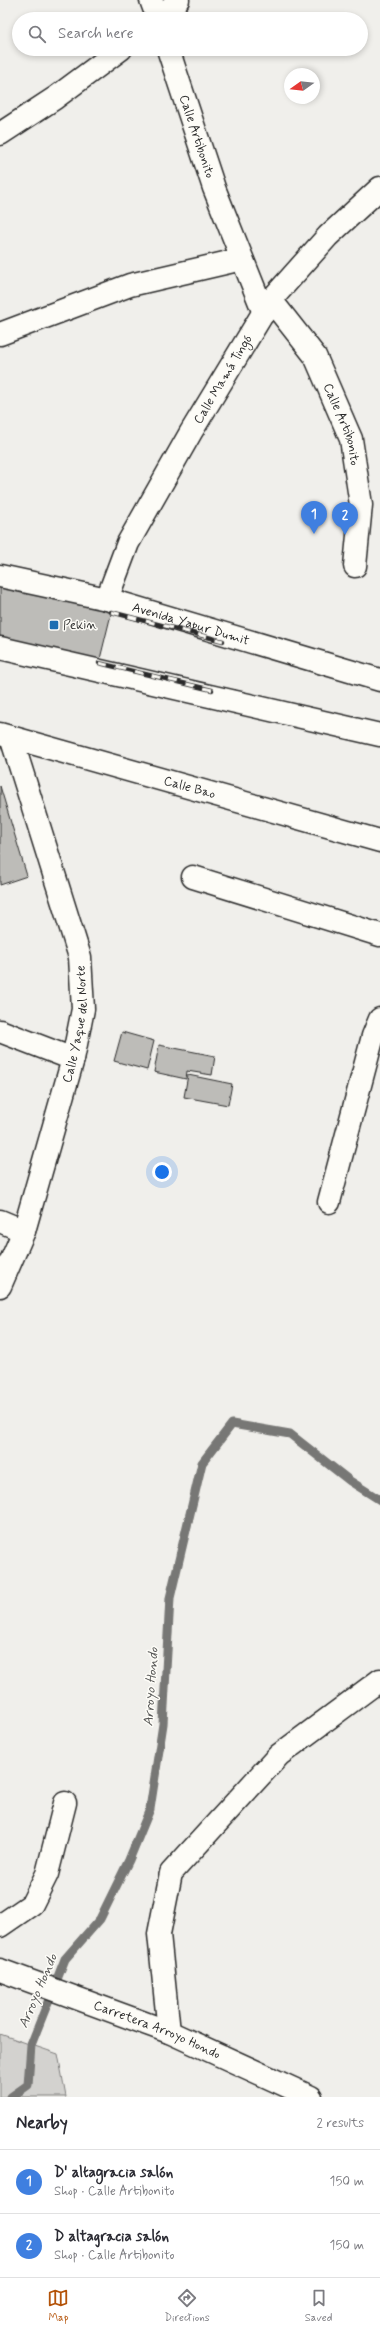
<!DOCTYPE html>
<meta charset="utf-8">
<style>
:root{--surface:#fff;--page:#f2f2f3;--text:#2b2b33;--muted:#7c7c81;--line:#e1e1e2;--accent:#b45309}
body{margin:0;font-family:Mynerve,sans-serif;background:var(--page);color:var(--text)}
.compass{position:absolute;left:284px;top:68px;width:36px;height:36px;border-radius:50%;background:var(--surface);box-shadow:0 2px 6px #0003;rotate:255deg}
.you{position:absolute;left:162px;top:1172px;width:14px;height:14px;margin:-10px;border:3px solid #fff;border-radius:50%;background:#1a73e8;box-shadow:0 0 0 6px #1a73e833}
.badge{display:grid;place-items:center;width:26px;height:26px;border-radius:50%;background:var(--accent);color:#fff;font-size:13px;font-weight:700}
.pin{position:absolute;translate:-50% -33px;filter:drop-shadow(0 1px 2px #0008)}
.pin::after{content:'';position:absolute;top:21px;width:14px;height:12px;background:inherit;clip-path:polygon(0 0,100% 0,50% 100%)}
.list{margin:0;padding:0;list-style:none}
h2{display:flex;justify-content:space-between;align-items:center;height:52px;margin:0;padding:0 16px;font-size:17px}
h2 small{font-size:13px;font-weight:400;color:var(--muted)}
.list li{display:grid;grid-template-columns:26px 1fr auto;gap:12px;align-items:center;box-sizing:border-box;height:64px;padding:0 16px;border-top:1px solid var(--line)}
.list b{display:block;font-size:15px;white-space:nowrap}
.list p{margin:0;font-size:13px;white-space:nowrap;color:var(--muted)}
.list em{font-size:13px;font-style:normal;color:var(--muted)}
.icon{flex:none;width:22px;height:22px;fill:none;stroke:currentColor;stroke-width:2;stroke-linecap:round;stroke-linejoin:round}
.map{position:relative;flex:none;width:380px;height:2097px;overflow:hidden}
.search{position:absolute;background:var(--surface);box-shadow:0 2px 6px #0003;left:12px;right:12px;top:12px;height:44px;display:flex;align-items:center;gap:10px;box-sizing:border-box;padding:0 14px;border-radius:22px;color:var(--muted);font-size:15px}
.sheet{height:180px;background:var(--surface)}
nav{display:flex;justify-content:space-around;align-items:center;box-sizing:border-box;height:56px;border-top:1px solid var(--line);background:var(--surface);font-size:11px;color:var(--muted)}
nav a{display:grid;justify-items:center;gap:2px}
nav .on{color:var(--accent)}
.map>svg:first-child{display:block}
</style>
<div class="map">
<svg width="380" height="2097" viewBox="0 0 380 2097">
<rect width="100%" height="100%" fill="#f0efeb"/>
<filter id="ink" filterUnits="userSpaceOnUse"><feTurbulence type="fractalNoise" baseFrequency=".025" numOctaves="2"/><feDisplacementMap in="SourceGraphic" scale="8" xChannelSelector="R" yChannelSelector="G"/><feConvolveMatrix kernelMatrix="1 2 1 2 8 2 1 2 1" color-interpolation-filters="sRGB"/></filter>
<g filter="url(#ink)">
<path fill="#d3d2cf" stroke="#7f7e7d" d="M 0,2034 L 58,2054 L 66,2097 L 0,2097 Z"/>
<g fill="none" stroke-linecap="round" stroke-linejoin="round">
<path stroke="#777775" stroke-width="9" d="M 11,2097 L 28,2085 L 31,2045 L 65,1959 L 100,1919 L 129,1860 L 150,1809 L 163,1724 L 170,1598 L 202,1463 L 232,1424 L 290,1434 L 350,1481 L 380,1500"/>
</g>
<g fill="#bdbcb8" stroke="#2b2b2b">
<path d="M 0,571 L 115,598 L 99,663 L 0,654 Z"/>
<path d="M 0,786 L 27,876 L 0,885 Z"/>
<path d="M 122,1032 L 154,1041 L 147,1070 L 114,1061 Z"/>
<path d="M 159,1045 L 215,1056 L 212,1075 L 187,1071 L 186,1079 L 154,1072 Z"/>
<path d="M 188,1075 L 232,1084 L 228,1105 L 184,1097 Z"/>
</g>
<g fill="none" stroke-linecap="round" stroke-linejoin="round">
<defs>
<g id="street">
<path d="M 151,0 L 158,19"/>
<path id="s1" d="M 168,49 L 214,188 L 264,313"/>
<path id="s2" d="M 271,300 L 315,356 L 351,439 L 361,505 L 355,566"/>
<path d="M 0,334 L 130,285 L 242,259"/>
<path id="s3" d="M 107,599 L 128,543 L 191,432 L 271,300 L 328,236 L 380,188"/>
<path id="s4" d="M 0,734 L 380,841"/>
<path d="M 193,877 L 380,935"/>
<path d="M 0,1031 L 73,1059"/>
<path d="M 329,1202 L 373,1036 L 380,1019"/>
<path d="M 0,1221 L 24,1231"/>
<path id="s5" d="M 0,1286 L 24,1231 L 73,1059 L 83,1009 L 80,957 L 11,737"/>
<path d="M 0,1926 L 32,1904 L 47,1874 L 65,1803"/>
<path id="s6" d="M 0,1970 L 169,2032 L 311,2097"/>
<path d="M 169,2032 L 159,1934 L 171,1873 L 279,1755 L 380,1680"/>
</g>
<g id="secondary">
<path d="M 160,19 L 178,0"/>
<path d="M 0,134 L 55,98 L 121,49"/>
</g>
<g id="primary">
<path id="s7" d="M 0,576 L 107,599 L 380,680"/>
<path d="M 0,648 L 380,735"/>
</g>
</defs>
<use href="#street" stroke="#2b2b2b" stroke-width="25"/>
<use href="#secondary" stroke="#2b2b2b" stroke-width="25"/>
<use href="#primary" stroke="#2b2b2b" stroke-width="25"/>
<use href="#street" stroke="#fdfcf7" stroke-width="22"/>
<use href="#secondary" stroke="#fdfcf7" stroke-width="22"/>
<use href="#primary" stroke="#fdfcf7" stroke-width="22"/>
<defs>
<g id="rail">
<path d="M 111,612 L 223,641"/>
<path d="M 99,663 L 212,690"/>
</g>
</defs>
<use href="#rail" stroke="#2b2b2b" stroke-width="4.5"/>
<use href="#rail" stroke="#fdfcf7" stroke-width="3" stroke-dasharray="9" stroke-linecap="butt"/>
</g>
</g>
<rect fill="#1f6fb2" stroke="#fdfcf7" stroke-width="1.5" x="49" y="620" width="10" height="10" rx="2"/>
<g text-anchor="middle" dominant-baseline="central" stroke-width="3" stroke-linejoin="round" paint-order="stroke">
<g font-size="13" fill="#2b2b2b" stroke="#fdfcf7">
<text stroke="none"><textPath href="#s1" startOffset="92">Calle Artibonito</textPath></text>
<text stroke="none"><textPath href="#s3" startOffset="249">Calle Mamá Tingó</textPath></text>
<text stroke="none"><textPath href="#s2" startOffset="145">Calle Artibonito</textPath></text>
<text stroke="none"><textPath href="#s7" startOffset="197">Avenida Yapur Dumit</textPath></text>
<text stroke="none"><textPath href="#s4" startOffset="197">Calle Bao</textPath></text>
<text stroke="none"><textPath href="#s5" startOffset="274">Calle Yaque del Norte</textPath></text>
<text stroke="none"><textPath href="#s6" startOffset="168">Carretera Arroyo Hondo</textPath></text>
</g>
<g font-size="13" fill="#2b2b2b" stroke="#fdfcf7" text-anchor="start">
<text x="63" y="625">Pekin</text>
</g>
<g font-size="14" font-style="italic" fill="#575756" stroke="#fdfcf7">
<text transform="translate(151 1687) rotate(-86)">Arroyo Hondo</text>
<text transform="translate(38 1991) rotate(-67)">Arroyo Hondo</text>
</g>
</g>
</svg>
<svg class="compass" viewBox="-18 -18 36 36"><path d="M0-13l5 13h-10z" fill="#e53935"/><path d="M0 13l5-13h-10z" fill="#7c7c81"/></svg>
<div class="you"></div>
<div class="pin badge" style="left:314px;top:534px;background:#3f7fe0">1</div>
<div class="pin badge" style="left:345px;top:535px;background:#3f7fe0">2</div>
<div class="search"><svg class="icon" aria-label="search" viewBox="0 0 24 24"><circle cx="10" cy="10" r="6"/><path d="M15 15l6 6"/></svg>Search here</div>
</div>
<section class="sheet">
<h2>Nearby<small>2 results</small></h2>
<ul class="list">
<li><span class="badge" style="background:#3f7fe0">1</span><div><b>D' altagracia salón</b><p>Shop · Calle Artibonito</p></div><em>150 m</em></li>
<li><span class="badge" style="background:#3f7fe0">2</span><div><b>D altagracia salón</b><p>Shop · Calle Artibonito</p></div><em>150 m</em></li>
</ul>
</section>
<nav>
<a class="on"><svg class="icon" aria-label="map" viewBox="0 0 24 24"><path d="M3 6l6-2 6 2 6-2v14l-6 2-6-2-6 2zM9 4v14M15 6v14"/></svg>Map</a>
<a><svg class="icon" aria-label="directions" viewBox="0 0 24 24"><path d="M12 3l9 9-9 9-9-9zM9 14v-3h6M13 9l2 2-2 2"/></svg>Directions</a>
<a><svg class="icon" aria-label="saved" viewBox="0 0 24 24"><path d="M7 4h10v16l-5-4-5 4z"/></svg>Saved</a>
</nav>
